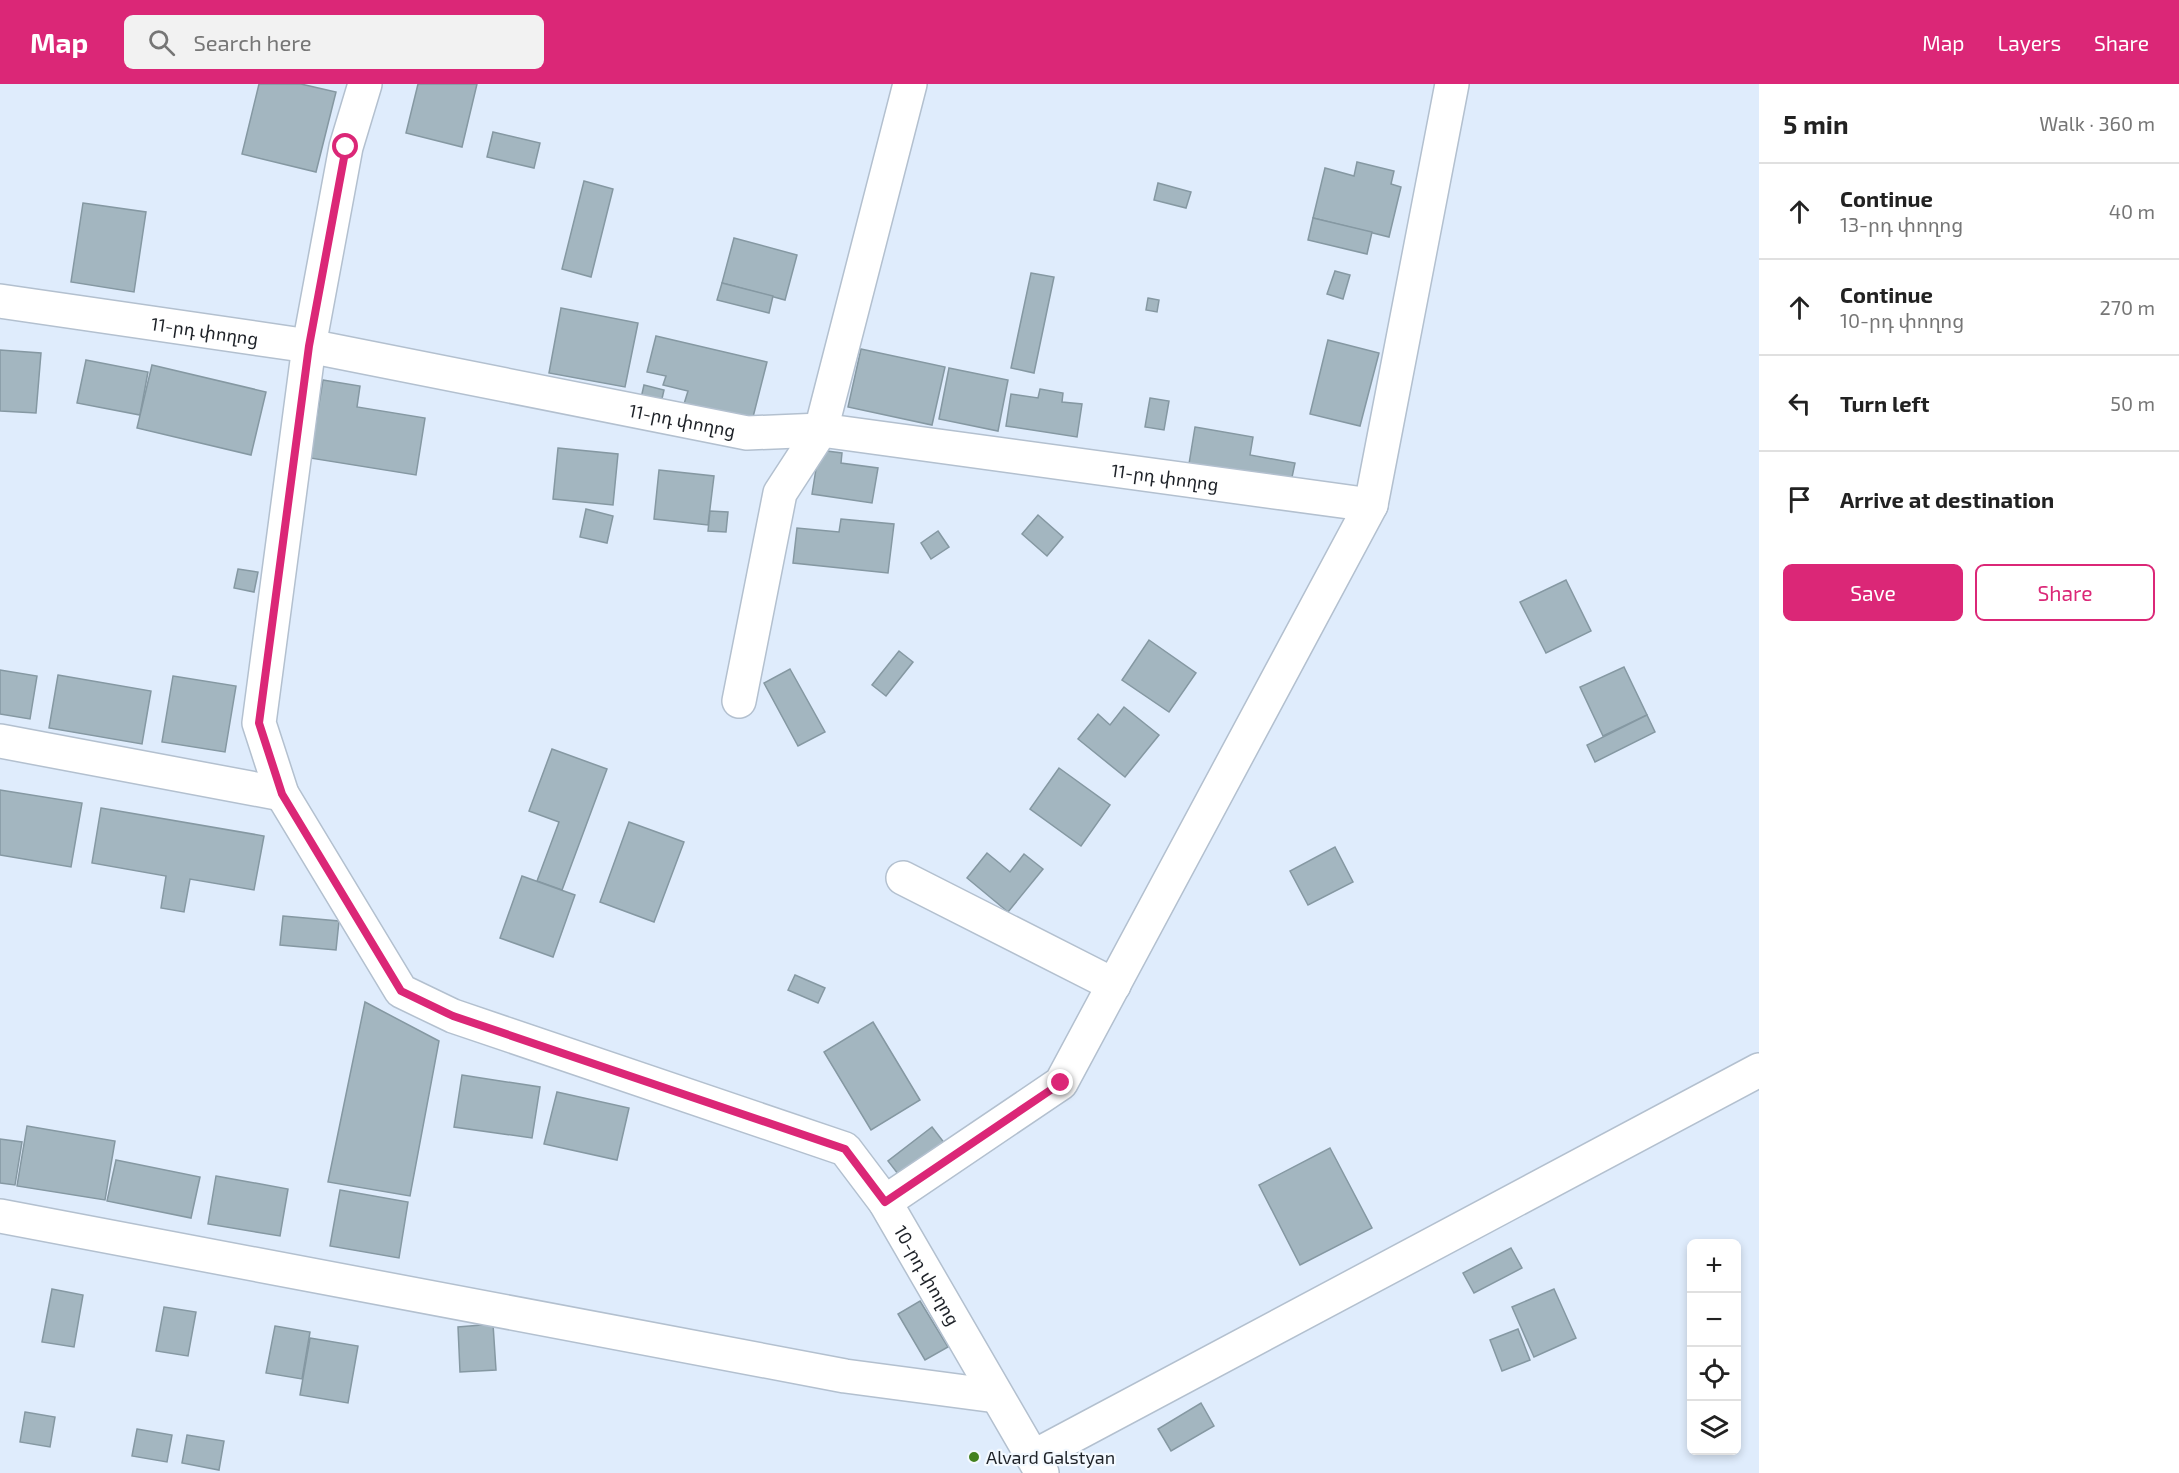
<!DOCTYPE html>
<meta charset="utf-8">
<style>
:root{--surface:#fff;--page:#f2f2f2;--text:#222;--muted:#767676;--line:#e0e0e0;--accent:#db2777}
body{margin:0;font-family:"Exo 2","Noto Sans Armenian",sans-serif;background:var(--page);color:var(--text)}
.controls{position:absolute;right:18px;bottom:18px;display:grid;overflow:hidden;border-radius:9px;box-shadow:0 3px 9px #0003}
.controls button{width:54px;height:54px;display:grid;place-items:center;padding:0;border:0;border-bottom:2px solid var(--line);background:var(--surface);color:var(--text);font:30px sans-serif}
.stop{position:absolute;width:18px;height:18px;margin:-14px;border:4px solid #db2777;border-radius:50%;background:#fff}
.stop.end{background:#db2777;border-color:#fff;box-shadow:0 2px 6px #0008}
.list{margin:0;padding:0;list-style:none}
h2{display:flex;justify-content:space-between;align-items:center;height:78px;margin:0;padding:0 24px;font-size:26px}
h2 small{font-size:20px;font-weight:400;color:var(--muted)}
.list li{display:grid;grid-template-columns:39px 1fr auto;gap:18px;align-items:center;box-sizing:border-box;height:96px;padding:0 24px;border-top:2px solid var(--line)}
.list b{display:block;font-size:22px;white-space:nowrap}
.list p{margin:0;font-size:20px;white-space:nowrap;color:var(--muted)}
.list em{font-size:20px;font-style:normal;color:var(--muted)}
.actions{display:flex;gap:12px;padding:18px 24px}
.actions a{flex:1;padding:14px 0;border:2px solid var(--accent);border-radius:9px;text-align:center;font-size:21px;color:var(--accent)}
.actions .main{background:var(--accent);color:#fff}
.icon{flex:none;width:33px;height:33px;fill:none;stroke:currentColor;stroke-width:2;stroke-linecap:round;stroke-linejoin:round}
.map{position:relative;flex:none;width:1759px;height:1389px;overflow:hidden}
header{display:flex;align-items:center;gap:36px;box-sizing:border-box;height:84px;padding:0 30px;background:var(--accent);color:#fff}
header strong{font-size:28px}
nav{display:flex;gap:33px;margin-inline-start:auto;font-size:21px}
.search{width:420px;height:54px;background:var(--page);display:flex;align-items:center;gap:15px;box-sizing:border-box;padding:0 21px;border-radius:9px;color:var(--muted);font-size:22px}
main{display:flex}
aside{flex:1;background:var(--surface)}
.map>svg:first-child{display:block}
</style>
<header>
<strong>Map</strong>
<div class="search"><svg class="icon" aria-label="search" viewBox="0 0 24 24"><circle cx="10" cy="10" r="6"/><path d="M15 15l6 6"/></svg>Search here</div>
<nav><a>Map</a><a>Layers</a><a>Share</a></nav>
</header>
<main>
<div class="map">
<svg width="1759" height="1389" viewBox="0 0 1759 1389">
<rect width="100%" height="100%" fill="#dfecfc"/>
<g fill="#a3b6c0" stroke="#8598a2" stroke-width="1.5">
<path d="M 259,0 L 301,0 L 336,8 L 316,88 L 242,70 Z"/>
<path d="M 418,0 L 477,0 L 462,63 L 406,49 Z"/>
<path d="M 493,48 L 540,59 L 534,84 L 487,73 Z"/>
<path d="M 1357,78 L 1394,87 L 1391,100 L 1401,103 L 1389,153 L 1313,134 L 1325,84 L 1354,92 Z"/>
<path d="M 584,97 L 613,105 L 591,193 L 562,185 Z"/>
<path d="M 1158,99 L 1191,108 L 1186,124 L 1154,116 Z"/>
<path d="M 83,119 L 146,128 L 134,208 L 71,198 Z"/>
<path d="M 1313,134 L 1372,148 L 1367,170 L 1308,156 Z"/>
<path d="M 734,154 L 797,171 L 785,216 L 722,199 Z"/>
<path d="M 1335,187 L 1350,191 L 1343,215 L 1327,210 Z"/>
<path d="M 1031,189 L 1054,193 L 1034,289 L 1011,284 Z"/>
<path d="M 722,199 L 773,212 L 769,229 L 717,216 Z"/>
<path d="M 1148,214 L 1159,216 L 1157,228 L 1146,226 Z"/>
<path d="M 561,224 L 638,239 L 625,303 L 549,289 Z"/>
<path d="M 656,252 L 767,278 L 752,337 L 684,320 L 688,307 L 663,301 L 666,292 L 647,288 Z"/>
<path d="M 1328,256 L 1379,269 L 1360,342 L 1310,330 Z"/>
<path d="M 861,265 L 945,283 L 932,341 L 848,323 Z"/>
<path d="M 0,266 L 41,269 L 36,329 L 0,327 Z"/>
<path d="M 86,276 L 148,288 L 140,331 L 77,319 Z"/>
<path d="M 152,281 L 266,308 L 251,371 L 137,344 Z"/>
<path d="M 949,284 L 1008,296 L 998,347 L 939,335 Z"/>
<path d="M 323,296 L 360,302 L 357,323 L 425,334 L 416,391 L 310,374 Z"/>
<path d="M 644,301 L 664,306 L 661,319 L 641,314 Z"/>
<path d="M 1040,305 L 1063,309 L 1062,318 L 1082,320 L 1077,353 L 1006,342 L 1011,310 L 1038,314 Z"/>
<path d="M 1150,314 L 1169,317 L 1164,346 L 1145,343 Z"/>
<path d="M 1195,343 L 1253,353 L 1250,371 L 1295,379 L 1291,398 L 1189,380 Z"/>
<path d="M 558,364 L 618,370 L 613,421 L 553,415 Z"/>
<path d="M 819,366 L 842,369 L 841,379 L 878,384 L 872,419 L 812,410 Z"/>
<path d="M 659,386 L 714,392 L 708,441 L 654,435 Z"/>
<path d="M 586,425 L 613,432 L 607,459 L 580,453 Z"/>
<path d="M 710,427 L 728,428 L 726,448 L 708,447 Z"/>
<path d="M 1038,431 L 1063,453 L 1047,472 L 1022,450 Z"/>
<path d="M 841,435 L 894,440 L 888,489 L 793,479 L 797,444 L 839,448 Z"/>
<path d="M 938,447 L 949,463 L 931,475 L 921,459 Z"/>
<path d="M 238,485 L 258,488 L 254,508 L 234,504 Z"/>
<path d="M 1566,496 L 1591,547 L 1546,569 L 1520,518 Z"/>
<path d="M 1149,556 L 1196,589 L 1169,628 L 1122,596 Z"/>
<path d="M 899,567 L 913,578 L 886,612 L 872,601 Z"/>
<path d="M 1624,583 L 1647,631 L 1603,652 L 1580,603 Z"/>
<path d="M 790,585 L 825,648 L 798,662 L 764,599 Z"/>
<path d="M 0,586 L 37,592 L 30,635 L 0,630 Z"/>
<path d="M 58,591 L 151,607 L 142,660 L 49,644 Z"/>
<path d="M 173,592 L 236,602 L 225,668 L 162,658 Z"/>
<path d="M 1124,623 L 1159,651 L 1125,693 L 1078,655 L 1098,630 L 1110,641 Z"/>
<path d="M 1647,631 L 1655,648 L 1595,678 L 1587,661 Z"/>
<path d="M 552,665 L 607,685 L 562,806 L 537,797 L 559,738 L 529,727 Z"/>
<path d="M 1059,684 L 1110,721 L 1081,762 L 1030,725 Z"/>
<path d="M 0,706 L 82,719 L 71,783 L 0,771 Z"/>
<path d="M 101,724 L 264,752 L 254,806 L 190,795 L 184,828 L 161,824 L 166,792 L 92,779 Z"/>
<path d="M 629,738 L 684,758 L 654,838 L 600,818 Z"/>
<path d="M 1335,763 L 1353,798 L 1308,821 L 1290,787 Z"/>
<path d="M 987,769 L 1010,788 L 1024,770 L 1043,785 L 1008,828 L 967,794 Z"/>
<path d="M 522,792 L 575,811 L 553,873 L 500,854 Z"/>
<path d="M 283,832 L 339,837 L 336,866 L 280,861 Z"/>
<path d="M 795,891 L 825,904 L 818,919 L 788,906 Z"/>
<path d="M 365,918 L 439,957 L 410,1112 L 328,1098 Z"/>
<path d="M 873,938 L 920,1016 L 871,1046 L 824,968 Z"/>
<path d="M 462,991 L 540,1003 L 532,1054 L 454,1043 Z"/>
<path d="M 557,1008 L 629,1024 L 617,1076 L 544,1060 Z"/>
<path d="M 27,1042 L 115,1057 L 105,1116 L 17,1102 Z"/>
<path d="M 932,1043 L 949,1065 L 905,1099 L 888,1077 Z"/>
<path d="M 0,1055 L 22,1058 L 15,1101 L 0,1099 Z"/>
<path d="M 1330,1064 L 1372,1144 L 1300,1181 L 1259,1101 Z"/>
<path d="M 116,1076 L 200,1093 L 191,1134 L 107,1117 Z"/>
<path d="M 216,1092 L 288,1105 L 280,1152 L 208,1140 Z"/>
<path d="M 340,1106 L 408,1118 L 399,1174 L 330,1162 Z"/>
<path d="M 1511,1164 L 1522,1184 L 1474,1209 L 1463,1189 Z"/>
<path d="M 52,1205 L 83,1211 L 74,1263 L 42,1258 Z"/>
<path d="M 1554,1205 L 1576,1254 L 1534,1273 L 1512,1223 Z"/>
<path d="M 920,1217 L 948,1263 L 925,1276 L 898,1230 Z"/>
<path d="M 164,1223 L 196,1228 L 188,1272 L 156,1267 Z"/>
<path d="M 493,1240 L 496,1286 L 460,1288 L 458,1243 Z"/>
<path d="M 275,1242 L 310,1248 L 302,1295 L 266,1289 Z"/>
<path d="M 1518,1245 L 1530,1276 L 1502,1287 L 1490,1256 Z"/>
<path d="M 310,1254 L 358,1262 L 348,1319 L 300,1311 Z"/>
<path d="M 1201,1319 L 1214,1342 L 1171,1367 L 1158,1345 Z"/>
<path d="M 25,1328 L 55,1333 L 50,1363 L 20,1358 Z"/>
<path d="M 137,1345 L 172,1351 L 167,1378 L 132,1372 Z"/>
<path d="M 187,1351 L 224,1357 L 219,1386 L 182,1379 Z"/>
</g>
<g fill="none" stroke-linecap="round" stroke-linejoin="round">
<defs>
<g id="minor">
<path id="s1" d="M 365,0 L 346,63 L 309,262 L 259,639 L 282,710 L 401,907 L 453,932 L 845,1065 L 885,1118 L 1042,1389"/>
<path id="s2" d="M 0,217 L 309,262 L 747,349 L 821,346 L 1371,421"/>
<path d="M 739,617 L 780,409 L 821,346 L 910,0"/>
<path d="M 0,657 L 282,710"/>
<path d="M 903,794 L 1114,901"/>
<path d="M 885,1118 L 1061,999 L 1371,421 L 1452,0"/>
<path d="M 0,1132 L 845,1292 L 996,1312"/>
<path d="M 1033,1373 L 1759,986"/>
</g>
</defs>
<use href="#minor" stroke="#b3c0cf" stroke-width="36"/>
<use href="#minor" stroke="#fff" stroke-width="33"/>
</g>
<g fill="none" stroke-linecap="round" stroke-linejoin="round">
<path stroke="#db2777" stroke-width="8" d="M 346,63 L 309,262 L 259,639 L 282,710 L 401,907 L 453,932 L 845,1065 L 885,1118 L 1061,999"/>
</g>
<circle fill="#43811f" stroke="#f3f9ff" stroke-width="2" cx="974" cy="1373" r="6"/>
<g text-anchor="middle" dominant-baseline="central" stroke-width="4.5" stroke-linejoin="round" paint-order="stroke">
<g font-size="18" fill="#1e2228" stroke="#f3f9ff">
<text stroke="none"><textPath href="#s2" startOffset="207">11-րդ փողոց</textPath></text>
<text stroke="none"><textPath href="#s2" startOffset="693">11-րդ փողոց</textPath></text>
<text stroke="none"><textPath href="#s2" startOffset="1180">11-րդ փողոց</textPath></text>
<text stroke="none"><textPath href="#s1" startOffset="1576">10-րդ փողոց</textPath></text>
</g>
<g font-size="18" fill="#1e2228" stroke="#f3f9ff" text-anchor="start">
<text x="986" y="1373">Alvard Galstyan</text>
</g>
</g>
</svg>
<div class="controls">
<button>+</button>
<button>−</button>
<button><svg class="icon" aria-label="locate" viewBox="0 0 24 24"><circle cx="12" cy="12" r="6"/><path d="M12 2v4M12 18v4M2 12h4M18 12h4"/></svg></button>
<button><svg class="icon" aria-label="layers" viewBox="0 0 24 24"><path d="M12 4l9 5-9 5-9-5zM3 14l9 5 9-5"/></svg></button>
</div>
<div class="stop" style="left:346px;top:63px"></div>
<div class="stop end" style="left:1061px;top:999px"></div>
</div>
<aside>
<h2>5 min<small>Walk · 360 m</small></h2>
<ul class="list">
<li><svg class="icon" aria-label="ahead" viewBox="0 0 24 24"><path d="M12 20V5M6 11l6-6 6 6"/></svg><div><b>Continue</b><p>13-րդ փողոց</p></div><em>40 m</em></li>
<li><svg class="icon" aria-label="ahead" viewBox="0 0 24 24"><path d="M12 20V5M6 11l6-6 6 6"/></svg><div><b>Continue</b><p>10-րդ փողոց</p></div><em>270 m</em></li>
<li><svg class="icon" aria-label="left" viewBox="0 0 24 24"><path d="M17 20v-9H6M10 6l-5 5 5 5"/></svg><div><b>Turn left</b></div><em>50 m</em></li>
<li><svg class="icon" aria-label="arrive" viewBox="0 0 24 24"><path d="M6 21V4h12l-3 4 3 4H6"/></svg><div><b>Arrive at destination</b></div></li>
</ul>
<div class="actions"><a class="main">Save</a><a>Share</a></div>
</aside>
</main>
